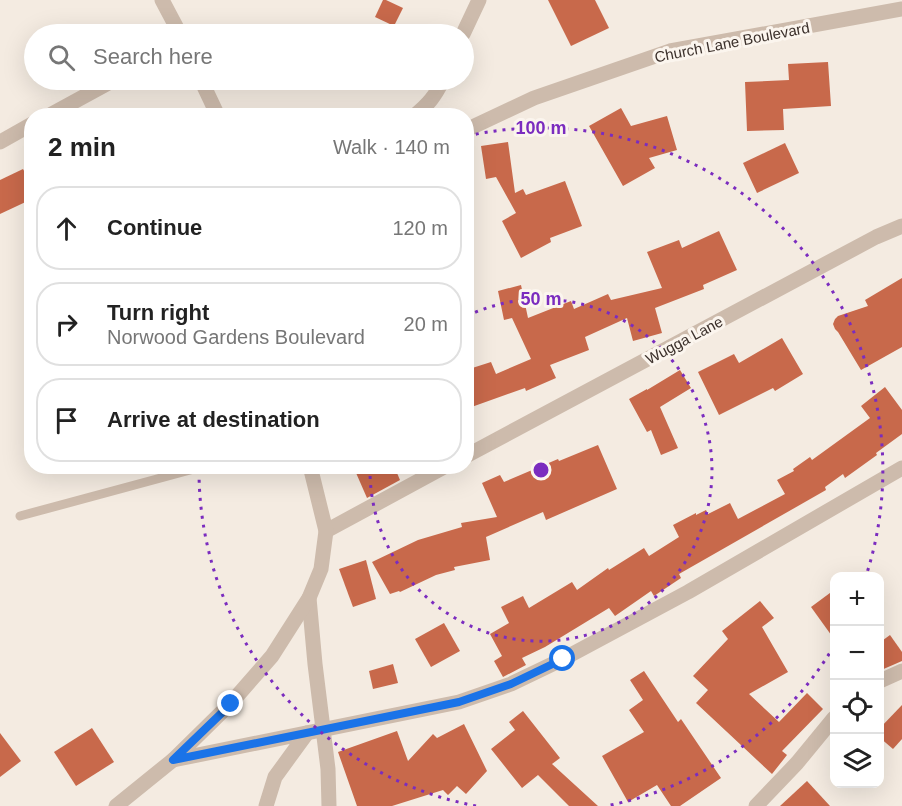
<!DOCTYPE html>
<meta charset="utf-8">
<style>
:root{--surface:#fff;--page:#f2f2f2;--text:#222;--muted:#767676;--line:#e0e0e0}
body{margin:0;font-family:Arial,sans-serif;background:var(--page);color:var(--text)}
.controls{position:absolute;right:18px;bottom:18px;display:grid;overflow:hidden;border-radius:12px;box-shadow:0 6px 24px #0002}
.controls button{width:54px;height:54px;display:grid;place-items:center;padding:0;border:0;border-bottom:2px solid var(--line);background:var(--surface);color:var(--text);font:30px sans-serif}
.stop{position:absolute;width:18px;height:18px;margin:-14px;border:4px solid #1a73e8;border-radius:50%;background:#fff}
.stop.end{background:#1a73e8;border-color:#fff;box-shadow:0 2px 6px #0008}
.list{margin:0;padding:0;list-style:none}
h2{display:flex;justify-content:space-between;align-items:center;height:78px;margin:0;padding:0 24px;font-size:26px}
h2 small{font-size:20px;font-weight:400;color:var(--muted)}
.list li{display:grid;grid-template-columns:39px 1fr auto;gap:18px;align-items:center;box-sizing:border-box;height:84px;margin:0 12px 12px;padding:0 12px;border:2px solid var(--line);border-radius:24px}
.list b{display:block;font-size:22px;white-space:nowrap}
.list p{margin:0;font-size:20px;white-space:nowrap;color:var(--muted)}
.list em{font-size:20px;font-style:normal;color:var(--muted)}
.icon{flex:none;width:33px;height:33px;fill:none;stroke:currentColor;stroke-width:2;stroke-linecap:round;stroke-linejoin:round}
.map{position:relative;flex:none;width:902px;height:806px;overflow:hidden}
.search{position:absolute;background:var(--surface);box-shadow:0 6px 24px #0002;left:24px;top:24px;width:450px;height:66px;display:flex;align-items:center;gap:15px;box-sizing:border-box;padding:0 21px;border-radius:33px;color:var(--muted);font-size:22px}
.panel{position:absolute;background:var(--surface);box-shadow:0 6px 24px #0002;left:24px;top:108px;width:450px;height:366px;border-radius:24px}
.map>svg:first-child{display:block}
</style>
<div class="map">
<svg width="902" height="806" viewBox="0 0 902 806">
<rect width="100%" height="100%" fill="#f4ebe1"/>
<g fill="#c8694b">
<path d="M 383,0 L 386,0 L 403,8 L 394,26 L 375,17 Z"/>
<path d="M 548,0 L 595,0 L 609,28 L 571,46 Z"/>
<path d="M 828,62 L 831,106 L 783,109 L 784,130 L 747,131 L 745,82 L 789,80 L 788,64 Z"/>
<path d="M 621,108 L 631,126 L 667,116 L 677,150 L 649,158 L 655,168 L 623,186 L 589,126 Z"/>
<path d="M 508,142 L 515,193 L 523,189 L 526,195 L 565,181 L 582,226 L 550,238 L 551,242 L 521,258 L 502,221 L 516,213 L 496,177 L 486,179 L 481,146 Z"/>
<path d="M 785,143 L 799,173 L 757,193 L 743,163 Z"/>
<path d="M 23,169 L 32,185 L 32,199 L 0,214 L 0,180 Z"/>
<path d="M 719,231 L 737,270 L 703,285 L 704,289 L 655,308 L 662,333 L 633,341 L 627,318 L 585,337 L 589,350 L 550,365 L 556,378 L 526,391 L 525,388 L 466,409 L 466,370 L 491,362 L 496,374 L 531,359 L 512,318 L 504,320 L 498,291 L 521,285 L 528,318 L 571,301 L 574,309 L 608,294 L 611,300 L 662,288 L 647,252 L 679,240 L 682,248 Z"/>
<path d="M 902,278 L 902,347 L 861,370 L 838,332 L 835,329 L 833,324 L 835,319 L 838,316 L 868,306 L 865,300 Z"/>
<path d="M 782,338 L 803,374 L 775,391 L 773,388 L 719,415 L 698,372 L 734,354 L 739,363 Z"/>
<path d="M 680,370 L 691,388 L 660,407 L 678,448 L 661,455 L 651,430 L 647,432 L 629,399 L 647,389 L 647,390 Z"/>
<path d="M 885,387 L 902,410 L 902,434 L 876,453 L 877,455 L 845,478 L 843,474 L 825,487 L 826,490 L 679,574 L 681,578 L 654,596 L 651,591 L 615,616 L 609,608 L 545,647 L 522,658 L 526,665 L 503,677 L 494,661 L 502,656 L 490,634 L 509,623 L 501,607 L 523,596 L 529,608 L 572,582 L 577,590 L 608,568 L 609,570 L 644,548 L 649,556 L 679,537 L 673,525 L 696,513 L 696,515 L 706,510 L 708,514 L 730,503 L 738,519 L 785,494 L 777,480 L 794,471 L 793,469 L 810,457 L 812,460 L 870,418 L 861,406 Z"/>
<path d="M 598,445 L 617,489 L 546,520 L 543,512 L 486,537 L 490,560 L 454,567 L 455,570 L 436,575 L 400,592 L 399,591 L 390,594 L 372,562 L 418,540 L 462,527 L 461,523 L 497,517 L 482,483 L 500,475 L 504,482 L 558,459 L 559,461 Z"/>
<path d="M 353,466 L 394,466 L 400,480 L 367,498 Z"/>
<path d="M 366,560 L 376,599 L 353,607 L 339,569 Z"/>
<path d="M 834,590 L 834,639 L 811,607 Z"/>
<path d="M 760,601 L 774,618 L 762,627 L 788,672 L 749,694 L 779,722 L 807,693 L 823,709 L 782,751 L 787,755 L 772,774 L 696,703 L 708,690 L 693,676 L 728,639 L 722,631 Z"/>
<path d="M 444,623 L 460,651 L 431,667 L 415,639 Z"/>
<path d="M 890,635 L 902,652 L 902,661 L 879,671 L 879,643 Z"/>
<path d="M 393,664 L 398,683 L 373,689 L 369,671 Z"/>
<path d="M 644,671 L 678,722 L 681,719 L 721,778 L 680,806 L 671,806 L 657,785 L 628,802 L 602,756 L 644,732 L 629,710 L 643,700 L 630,680 Z"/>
<path d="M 902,705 L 902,739 L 893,749 L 879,737 L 879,729 Z"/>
<path d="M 523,711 L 560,758 L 552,764 L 598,806 L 569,806 L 538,775 L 522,788 L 491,749 L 515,730 L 509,722 Z"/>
<path d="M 464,724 L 487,771 L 466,794 L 457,786 L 448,795 L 443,790 L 392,806 L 357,806 L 338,752 L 397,731 L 408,761 L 433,734 L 437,738 Z"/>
<path d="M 92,728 L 114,762 L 76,786 L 54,752 Z"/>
<path d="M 0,733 L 21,761 L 0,777 Z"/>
<path d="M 807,781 L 830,806 L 780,806 Z"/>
</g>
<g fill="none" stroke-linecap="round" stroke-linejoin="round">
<path stroke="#cdbbac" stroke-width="9" d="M 20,516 L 205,466"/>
<g stroke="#cdbbac" stroke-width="15">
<path d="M 463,34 L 479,0"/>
<path d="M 48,116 L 114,80"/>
<path d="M 414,116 C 429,104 435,96 443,80"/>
<path d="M 466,130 L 534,98 L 670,51 L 902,9"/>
<path d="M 0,142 L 32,124"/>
<path d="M 466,456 L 876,237 L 902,226"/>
<path d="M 326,531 L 446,466"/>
<path d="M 309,598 L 315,664 L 328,769 L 329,806"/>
<path d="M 880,681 L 902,671"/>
<path d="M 173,760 L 459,702 L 511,684 L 563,659 L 688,592 L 902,468"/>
<path d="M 266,806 L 275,777 L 307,733"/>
<path d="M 756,806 L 797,763 L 834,718"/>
</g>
<g stroke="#cdbbac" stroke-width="15">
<path d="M 162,0 L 180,34"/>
<path d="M 201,80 L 218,116"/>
<path d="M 116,806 L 173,760 L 231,703 L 272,656 L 309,598 L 321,569 L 326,531 L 310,466"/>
</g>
</g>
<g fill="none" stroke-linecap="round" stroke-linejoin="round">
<path stroke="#1a73e8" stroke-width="8" d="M 231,704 L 173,760 L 459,702 L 511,684 L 563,659"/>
</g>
<g fill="none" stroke="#7b2cbf" stroke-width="3" stroke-dasharray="3 6">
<path d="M467 316A171 171 0 1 1 370 467"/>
<path d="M834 646A342 342 0 0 1 606 806M476 806A342 342 0 0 1 199 467M467 136A342 342 0 0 1 866 576"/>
</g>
<g text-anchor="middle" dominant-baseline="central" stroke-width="6" stroke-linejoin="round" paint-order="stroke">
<g font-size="15" fill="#3b302b" stroke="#fbf5ee">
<text transform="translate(732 42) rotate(-11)">Church Lane Boulevard</text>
<text transform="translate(684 340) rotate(-28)">Wugga Lane</text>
</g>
</g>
<circle cx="541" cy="470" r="9" fill="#7b2cbf" stroke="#fbf5ee" stroke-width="3"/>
<g font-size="18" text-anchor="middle" font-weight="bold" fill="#7b2cbf" stroke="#fbf5ee" stroke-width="6" stroke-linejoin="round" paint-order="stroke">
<text x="541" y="134">100 m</text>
<text x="541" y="305">50 m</text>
</g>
</svg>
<div class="controls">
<button>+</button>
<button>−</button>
<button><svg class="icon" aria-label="locate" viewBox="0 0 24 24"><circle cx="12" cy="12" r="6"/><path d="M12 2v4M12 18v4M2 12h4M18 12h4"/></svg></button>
<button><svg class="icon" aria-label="layers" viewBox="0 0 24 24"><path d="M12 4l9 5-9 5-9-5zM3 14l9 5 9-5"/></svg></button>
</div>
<div class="stop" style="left:563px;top:659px"></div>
<div class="stop end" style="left:231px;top:704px"></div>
<div class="search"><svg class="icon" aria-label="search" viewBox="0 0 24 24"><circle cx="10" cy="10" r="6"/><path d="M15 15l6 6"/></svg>Search here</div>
<section class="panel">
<h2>2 min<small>Walk · 140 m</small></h2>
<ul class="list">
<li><svg class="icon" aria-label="ahead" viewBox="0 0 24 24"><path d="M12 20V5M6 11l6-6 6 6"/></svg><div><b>Continue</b></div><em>120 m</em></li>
<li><svg class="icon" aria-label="right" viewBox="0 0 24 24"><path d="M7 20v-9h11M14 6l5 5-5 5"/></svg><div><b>Turn right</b><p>Norwood Gardens Boulevard</p></div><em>20 m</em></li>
<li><svg class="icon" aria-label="arrive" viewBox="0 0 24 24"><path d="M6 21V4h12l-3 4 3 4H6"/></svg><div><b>Arrive at destination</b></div></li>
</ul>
</section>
</div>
